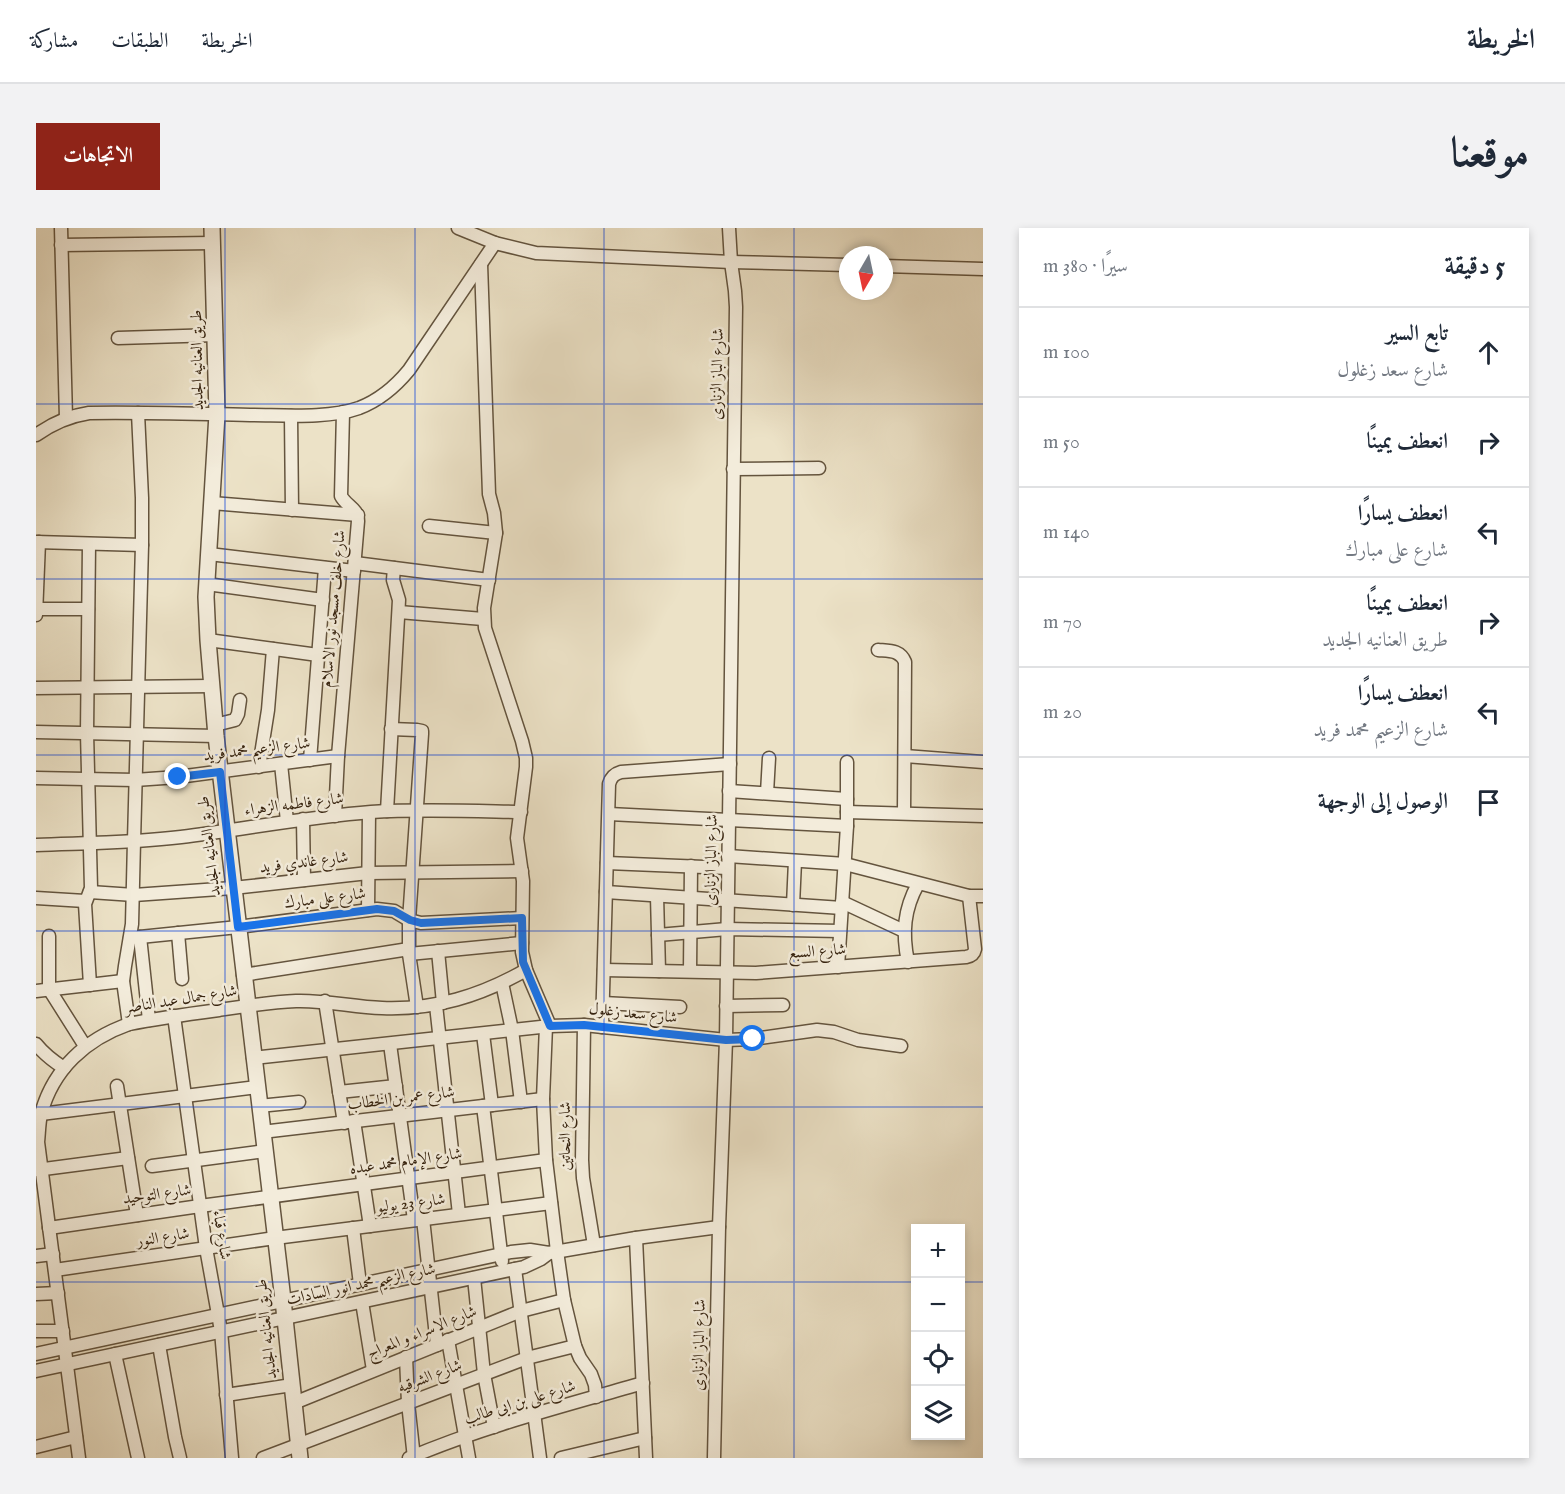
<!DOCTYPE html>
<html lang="ar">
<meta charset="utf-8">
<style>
:root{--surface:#fff;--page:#f2f2f3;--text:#1f2937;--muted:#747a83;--line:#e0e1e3;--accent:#8f2418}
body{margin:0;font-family:"IM FELL English",Amiri,serif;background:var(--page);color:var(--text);direction:rtl}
.controls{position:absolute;right:18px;bottom:18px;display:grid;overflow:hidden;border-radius:0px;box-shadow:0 3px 9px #0003}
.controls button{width:54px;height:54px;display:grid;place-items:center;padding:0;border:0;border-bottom:2px solid var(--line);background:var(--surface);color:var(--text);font:30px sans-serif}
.compass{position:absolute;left:803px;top:18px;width:54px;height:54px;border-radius:50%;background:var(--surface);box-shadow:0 3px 9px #0003;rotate:189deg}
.stop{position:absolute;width:18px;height:18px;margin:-14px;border:4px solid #1a73e8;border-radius:50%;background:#fff}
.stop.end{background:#1a73e8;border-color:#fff;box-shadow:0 2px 6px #0008}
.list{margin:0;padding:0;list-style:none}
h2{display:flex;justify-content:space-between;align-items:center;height:78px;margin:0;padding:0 24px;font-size:26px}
h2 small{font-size:20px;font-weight:400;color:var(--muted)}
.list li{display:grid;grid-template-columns:39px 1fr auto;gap:18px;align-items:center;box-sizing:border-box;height:90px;padding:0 24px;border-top:2px solid var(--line)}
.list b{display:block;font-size:22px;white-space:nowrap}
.list p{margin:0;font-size:20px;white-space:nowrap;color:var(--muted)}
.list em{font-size:20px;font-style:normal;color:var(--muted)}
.icon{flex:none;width:33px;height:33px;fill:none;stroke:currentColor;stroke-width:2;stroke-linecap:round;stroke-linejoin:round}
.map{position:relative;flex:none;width:947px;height:1230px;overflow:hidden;direction:ltr;border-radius:0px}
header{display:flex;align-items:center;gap:36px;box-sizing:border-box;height:84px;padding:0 30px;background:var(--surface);border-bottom:2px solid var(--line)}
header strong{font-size:28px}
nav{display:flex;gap:33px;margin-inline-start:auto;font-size:21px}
.intro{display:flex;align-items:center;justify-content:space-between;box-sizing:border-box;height:144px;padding:0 36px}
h1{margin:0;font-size:42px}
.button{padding:15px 27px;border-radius:0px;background:var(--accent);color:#fff;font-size:21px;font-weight:700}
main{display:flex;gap:36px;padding:0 36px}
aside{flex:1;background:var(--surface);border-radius:0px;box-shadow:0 3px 9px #0003}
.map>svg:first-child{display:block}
</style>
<header>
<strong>الخريطة</strong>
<nav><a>الخريطة</a><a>الطبقات</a><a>مشاركة</a></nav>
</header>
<div class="intro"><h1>موقعنا</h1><a class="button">الاتجاهات</a></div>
<main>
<aside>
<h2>5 دقيقة<small>سيرًا · 380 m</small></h2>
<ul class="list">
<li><svg class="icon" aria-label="ahead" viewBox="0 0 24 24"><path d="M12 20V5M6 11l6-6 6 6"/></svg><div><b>تابع السير</b><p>شارع سعد زغلول</p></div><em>100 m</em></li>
<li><svg class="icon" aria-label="right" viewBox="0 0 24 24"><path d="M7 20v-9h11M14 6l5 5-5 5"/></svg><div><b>انعطف يمينًا</b></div><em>50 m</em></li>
<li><svg class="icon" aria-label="left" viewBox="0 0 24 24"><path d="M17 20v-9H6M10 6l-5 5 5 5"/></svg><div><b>انعطف يسارًا</b><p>شارع على مبارك</p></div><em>140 m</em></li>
<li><svg class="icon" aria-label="right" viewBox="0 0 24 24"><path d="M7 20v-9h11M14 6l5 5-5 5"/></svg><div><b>انعطف يمينًا</b><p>طريق العنانيه الجديد</p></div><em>70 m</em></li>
<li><svg class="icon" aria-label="left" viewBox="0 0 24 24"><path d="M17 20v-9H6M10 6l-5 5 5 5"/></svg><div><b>انعطف يسارًا</b><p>شارع الزعيم محمد فريد</p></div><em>20 m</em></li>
<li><svg class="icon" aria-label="arrive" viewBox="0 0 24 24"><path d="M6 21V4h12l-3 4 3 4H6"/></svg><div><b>الوصول إلى الوجهة</b></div></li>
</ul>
</aside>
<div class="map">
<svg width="947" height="1230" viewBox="0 0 947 1230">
<rect width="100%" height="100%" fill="#ece2c7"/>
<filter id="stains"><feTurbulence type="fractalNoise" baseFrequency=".00333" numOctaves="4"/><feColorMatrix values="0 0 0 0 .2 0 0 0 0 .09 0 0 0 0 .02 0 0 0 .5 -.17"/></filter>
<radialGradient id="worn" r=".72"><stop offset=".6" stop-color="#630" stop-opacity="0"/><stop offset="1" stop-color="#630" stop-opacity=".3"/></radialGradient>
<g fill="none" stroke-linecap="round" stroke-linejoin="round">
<defs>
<g id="minor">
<path d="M 25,0 L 30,190"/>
<path d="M 422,0 L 459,15 L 500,25 L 695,34 L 812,37"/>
<path d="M 25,17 L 177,15"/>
<path d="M 445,36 L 453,266 L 458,285 L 460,305 L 448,380 L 449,400 L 486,513 L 490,530 L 490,539 L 481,610 L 487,653 L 486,724 L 490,742 L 514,798"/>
<path d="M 848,38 L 947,41"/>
<path d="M 82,110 L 180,107"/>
<path d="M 255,188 L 256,282"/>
<path d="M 0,207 C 17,195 33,188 53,185 C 107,184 160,186 214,187 C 246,187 292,191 323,180 C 344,172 359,159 373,142 L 459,15"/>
<path d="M 697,241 L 783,240"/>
<path d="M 176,275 L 322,287"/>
<path d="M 393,298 L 460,305"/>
<path d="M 0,314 L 106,317"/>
<path d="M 53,316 L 51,505 L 55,660 L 49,676 L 54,757"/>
<path d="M 173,326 L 318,343"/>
<path d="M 319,335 L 453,352"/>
<path d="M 171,356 L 287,372"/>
<path d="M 0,381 L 52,381"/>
<path d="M 363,384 L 447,391"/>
<path d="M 0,387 L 3,314"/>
<path d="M 172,412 L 282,427"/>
<path d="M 842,422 C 854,423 864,422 869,434 L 868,585"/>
<path d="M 0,460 L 175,458"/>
<path d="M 179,497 L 199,492 L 202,486 L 204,472"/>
<path d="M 355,501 L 381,502 L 386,503 L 386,506 L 373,692 L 373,726 L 381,779"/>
<path d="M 0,504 L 180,508"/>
<path d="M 869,528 L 947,534"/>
<path d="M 274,532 L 289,340"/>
<path d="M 245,536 L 251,593"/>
<path d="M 223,539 L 232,482 L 237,421"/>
<path d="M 0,550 L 99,552 L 142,549 L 302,528"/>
<path d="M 693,563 L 811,571"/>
<path d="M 731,565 L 733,530"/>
<path d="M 351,583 L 363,372 L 357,352 L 358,340"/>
<path d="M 811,584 L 947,588"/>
<path d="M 573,586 L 811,598"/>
<path d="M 299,588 L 302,528 L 322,293 C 322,280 310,278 305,268 L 307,184"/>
<path d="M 267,591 L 268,652"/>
<path d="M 0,617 C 48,615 97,615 145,609 C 209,601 271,589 335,584 C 385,581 435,583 485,584"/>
<path d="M 692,628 L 809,636 L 933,668 L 947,668"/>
<path d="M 571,635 L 692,640"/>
<path d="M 54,664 L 98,667 L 197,660 L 332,645 L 486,643"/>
<path d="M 570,664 L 806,680"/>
<path d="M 621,668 L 623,743"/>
<path d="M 0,670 L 49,673"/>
<path d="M 806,674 L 868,703"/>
<path d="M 757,677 L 759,633"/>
<path d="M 332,682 L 333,585"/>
<path d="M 142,705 L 146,751"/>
<path d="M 622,707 L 691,701 L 804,703"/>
<path d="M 13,708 L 13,761 L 49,818"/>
<path d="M 104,709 L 113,792"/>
<path d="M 94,710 L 202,699 L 341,681 L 358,683 L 373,692 L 385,695 L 486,690"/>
<path d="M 402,723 L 407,775"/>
<path d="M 373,726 L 486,715"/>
<path d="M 872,734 C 866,705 868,681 882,656"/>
<path d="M 802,739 L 811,598 L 811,534"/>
<path d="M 568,742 L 720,745 L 930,729 C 936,728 938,726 939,721 L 933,668"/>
<path d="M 654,743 L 655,638"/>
<path d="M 207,747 L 373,721"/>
<path d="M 466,755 L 476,802 L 485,874"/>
<path d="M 0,763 L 87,753"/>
<path d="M 289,773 L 308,895"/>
<path d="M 567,775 L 644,779"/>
<path d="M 400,777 L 423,986"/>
<path d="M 690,778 L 747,777"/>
<path d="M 138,788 L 170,1020 L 185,1103 L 196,1230"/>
<path d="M 93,796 L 87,753 L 89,738 L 96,696 L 98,613 L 106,317 L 106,270 L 102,185"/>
<path d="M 548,797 L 546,932 L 547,950 L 558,1017"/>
<path d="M 510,798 L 507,871 L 510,932 L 521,1023 L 528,1072 L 539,1118 L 544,1130 L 555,1146 L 559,1157 L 560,1169"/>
<path d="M 566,799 L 573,556 C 575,549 578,546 585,544 L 694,536"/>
<path d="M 447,806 L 456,877"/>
<path d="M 0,816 C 8,826 17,833 28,840"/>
<path d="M 354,816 L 378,992"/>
<path d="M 217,830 L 514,798 L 548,797 L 690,812 L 717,811 L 781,802 L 798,804 L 822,812 L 865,818"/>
<path d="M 81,858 L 101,987"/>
<path d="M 303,864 L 360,858"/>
<path d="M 223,878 L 263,874"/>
<path d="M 447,878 L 466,1033"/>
<path d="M 5,886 L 221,859"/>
<path d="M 318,893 L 334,998"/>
<path d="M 226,904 L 507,871"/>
<path d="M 116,938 L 229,923"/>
<path d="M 0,942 L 92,930"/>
<path d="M 387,991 L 401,1117"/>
<path d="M 13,1000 L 164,978 L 510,932"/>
<path d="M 317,1000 L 324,1056"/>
<path d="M 600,1010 L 610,1230"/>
<path d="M 0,1028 L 17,1026"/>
<path d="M 479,1041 L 504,1230"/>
<path d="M 19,1042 L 239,1010 L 515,975"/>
<path d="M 438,1050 L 448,1146 L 458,1199"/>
<path d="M 0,1066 L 22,1065"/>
<path d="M 326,1074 L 337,1142"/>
<path d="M 0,1103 L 27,1103"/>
<path d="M 412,1112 L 433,1230"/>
<path d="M 123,1117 L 139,1209 L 144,1230"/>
<path d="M 0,1126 L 475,1024 L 494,1022 L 513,1025 L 600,1010 L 683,999"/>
<path d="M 79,1126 L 102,1230"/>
<path d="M 370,1129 L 372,1175 L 378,1230"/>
<path d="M 0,1143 L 488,1039 L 505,1031 L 513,1025"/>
<path d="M 190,1167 L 256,1157"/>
<path d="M 258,1175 L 485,1083 L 528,1072"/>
<path d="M 0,1219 L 40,1209"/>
<path d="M 43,1230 L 2,914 C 3,905 3,895 5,886 C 17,841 50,811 93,796 C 123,790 153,786 183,782 C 209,778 234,774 260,773 C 289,772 317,779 346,780 C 399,782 444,768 490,742"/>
<path d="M 227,1230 L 491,1130 L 539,1118"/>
<path d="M 373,1230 C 448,1198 528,1178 607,1155"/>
<path d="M 525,1230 L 609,1210"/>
<path d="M 678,1230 L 683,999 L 690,812 L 700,79 L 699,63 L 695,34 L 693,0"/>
</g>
<path id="tertiary" d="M 176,0 L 181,186 L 170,369 L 172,412 L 180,508 L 247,1072 L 264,1230"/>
</defs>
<use href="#minor" stroke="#64543e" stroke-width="15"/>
<use href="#tertiary" stroke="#64543e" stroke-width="18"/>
<use href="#minor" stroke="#f3ecdb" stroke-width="12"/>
<use href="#tertiary" stroke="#f3ecdb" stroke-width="15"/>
</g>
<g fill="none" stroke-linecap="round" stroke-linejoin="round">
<path stroke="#1a73e8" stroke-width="8" d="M 142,549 L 184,544 L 202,699 L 341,681 L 358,683 L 374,692 L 385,695 L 486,690 L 487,734 L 514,798 L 548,797 L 690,812 L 717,811"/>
</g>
<path fill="none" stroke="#1d4ed8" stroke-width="1.5" stroke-opacity="0.55" d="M 189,0 L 189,1230M 379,0 L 379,1230M 568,0 L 568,1230M 758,0 L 758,1230M 0,176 L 947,176M 0,351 L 947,351M 0,527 L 947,527M 0,703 L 947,703M 0,879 L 947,879M 0,1054 L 879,1054M 924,1054 L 947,1054"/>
<g text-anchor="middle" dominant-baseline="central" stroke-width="5" stroke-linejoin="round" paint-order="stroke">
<g font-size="16" fill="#372410" stroke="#f3ecdb">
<text transform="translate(162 132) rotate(-91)">طريق العنانيه الجديد</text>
<text transform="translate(682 146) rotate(-89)">شارع الباز الزنارى</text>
<text transform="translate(298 381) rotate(-85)">شارع خلف مسجد نور الاسلام</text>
<text transform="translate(221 522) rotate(-7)">شارع الزعيم محمد فريد</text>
<text transform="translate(258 577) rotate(-7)">شارع فاطمه الزهراء</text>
<text transform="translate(174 618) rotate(-97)">طريق العنانيه الجديد</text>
<text transform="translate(676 632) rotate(-89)">شارع الباز الزنارى</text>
<text transform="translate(268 635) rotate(-7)">شارع غاندي فريد</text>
<text transform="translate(289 671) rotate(-7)">شارع على مبارك</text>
<text transform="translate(781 724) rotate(-4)">شارع السبع</text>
<text transform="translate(145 772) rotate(-9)">شارع جمال عبد الناصر</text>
<text transform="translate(597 786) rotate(6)">شارع سعد زغلول</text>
<text transform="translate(365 871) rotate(-7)">شارع عمر بن الخطاب</text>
<text transform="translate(530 908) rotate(-90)">شارع النحاتين</text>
<text transform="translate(370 934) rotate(-8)">شارع الإمام محمد عبده</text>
<text transform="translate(121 967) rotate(-8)">شارع التوحيد</text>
<text transform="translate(375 976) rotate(-7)">شارع 23 يوليو</text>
<text transform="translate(185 1007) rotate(81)">شارع قباء</text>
<text transform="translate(127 1010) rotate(-9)">شارع النور</text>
<text transform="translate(325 1057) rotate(-12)">شارع الزعيم محمد انور السادات</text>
<text transform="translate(231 1101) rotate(-96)">طريق العنانيه الجديد</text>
<text transform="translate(386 1105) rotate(-22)">شارع الاسراء و المعراج</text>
<text transform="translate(664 1117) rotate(-89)">شارع الباز الزنارى</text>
<text transform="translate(394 1149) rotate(-21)">شارع الشرقيه</text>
<text transform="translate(484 1175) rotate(-17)">شارع على بن ابى طالب</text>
</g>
</g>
<rect width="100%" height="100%" filter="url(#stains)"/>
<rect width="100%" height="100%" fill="url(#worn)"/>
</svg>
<div class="controls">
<button>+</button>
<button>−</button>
<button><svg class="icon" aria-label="locate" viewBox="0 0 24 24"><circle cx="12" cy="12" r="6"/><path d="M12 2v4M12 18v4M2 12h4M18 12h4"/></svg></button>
<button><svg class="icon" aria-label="layers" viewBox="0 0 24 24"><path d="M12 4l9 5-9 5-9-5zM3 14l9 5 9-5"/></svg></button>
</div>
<svg class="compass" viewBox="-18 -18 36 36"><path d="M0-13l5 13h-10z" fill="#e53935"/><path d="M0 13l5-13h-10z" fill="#747a83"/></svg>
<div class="stop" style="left:717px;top:811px"></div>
<div class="stop end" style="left:142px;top:549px"></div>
</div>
</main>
